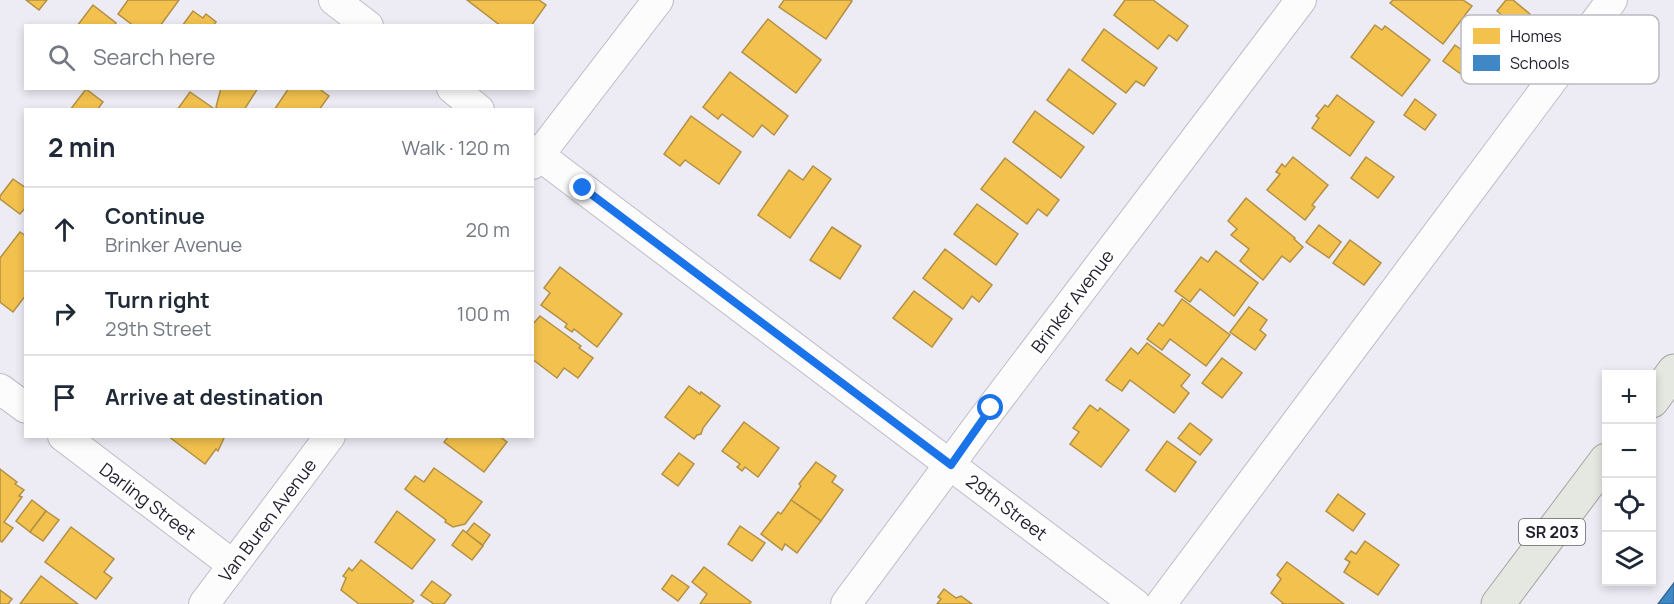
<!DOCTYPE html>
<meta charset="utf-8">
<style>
:root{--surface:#fff;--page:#f2f2f3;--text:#1f2937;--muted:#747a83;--line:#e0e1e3}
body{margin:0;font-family:Manrope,sans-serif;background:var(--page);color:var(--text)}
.controls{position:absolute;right:18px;bottom:18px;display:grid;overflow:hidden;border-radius:0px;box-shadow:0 3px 9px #0003}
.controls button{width:54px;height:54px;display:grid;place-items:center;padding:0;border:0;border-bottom:2px solid var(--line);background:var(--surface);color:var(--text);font:30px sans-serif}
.stop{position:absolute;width:18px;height:18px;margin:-14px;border:4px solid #1a73e8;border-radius:50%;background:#fff}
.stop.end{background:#1a73e8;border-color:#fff;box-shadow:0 2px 6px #0008}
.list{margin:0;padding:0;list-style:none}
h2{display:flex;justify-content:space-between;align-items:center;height:78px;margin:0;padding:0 24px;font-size:26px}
h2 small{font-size:20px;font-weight:400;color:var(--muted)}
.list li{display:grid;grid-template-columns:39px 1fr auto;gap:18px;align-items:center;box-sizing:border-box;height:84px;padding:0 24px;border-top:2px solid var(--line)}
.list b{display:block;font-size:22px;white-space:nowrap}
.list p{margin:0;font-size:20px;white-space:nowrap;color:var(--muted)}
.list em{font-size:20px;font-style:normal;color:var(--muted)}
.icon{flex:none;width:33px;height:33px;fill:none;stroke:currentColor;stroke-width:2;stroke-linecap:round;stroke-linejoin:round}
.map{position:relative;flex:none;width:1674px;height:604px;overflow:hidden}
.search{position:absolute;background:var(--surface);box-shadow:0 3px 9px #0003;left:24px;top:24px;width:510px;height:66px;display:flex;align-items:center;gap:15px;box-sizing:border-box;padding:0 21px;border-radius:0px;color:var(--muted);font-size:22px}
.panel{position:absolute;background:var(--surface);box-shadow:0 3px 9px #0003;left:24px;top:108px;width:510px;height:330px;border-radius:0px}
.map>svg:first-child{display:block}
</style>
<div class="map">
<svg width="1674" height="604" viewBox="0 0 1674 604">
<rect width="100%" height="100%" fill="#edebf4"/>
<g fill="#f2c14e" stroke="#b39044" stroke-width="1.5">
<path d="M 26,0 L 47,0 L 39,10 Z"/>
<path d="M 128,0 L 179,0 L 160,26 L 134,26 L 118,14 Z"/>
<path d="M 467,0 L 539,0 L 546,5 L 531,26 L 501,26 Z"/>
<path d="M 784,0 L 851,0 L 852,1 L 826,39 L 779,7 Z"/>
<path d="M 1125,0 L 1153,0 L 1188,26 L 1177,41 L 1169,35 L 1158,49 L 1114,15 Z"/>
<path d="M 1393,0 L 1463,0 L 1472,6 L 1443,44 L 1390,3 Z"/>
<path d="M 1506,0 L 1513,0 L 1530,14 L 1518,29 L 1497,11 Z"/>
<path d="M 93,5 L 116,23 L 114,26 L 77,26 Z"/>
<path d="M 193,11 L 203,18 L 206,14 L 216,22 L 213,26 L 182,26 Z"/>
<path d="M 768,19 L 821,60 L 796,93 L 742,52 Z"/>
<path d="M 1375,25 L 1382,30 L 1385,26 L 1430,60 L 1402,96 L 1351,57 Z"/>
<path d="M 1104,29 L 1157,68 L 1144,86 L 1136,81 L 1126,93 L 1082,60 Z"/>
<path d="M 1455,45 L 1477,61 L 1465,77 L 1443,61 Z"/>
<path d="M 1069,69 L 1116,104 L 1093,134 L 1047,100 Z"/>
<path d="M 730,72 L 788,116 L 774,135 L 762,125 L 753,137 L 722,114 L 718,119 L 703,107 Z"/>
<path d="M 221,88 L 258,88 L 244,110 L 219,110 L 216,107 Z"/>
<path d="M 289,88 L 318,88 L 329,96 L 319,110 L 274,110 Z"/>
<path d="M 86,89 L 103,102 L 97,110 L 70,110 Z"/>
<path d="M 190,92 L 213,108 L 212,110 L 177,110 Z"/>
<path d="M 1337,95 L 1374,122 L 1350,156 L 1312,128 L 1319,118 L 1316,116 L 1325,105 L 1328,107 Z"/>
<path d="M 1415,99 L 1436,115 L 1425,130 L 1404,115 Z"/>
<path d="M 1035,111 L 1084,147 L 1061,178 L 1013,142 Z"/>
<path d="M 691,116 L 741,152 L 719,184 L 685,160 L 680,166 L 664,154 Z"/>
<path d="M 1293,157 L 1328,185 L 1312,205 L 1315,207 L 1305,220 L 1267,190 L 1280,174 L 1276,172 L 1282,164 L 1285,167 Z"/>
<path d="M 1366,157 L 1394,177 L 1378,198 L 1351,178 Z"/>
<path d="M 1005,158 L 1059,200 L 1047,216 L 1038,209 L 1027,224 L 981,189 Z"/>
<path d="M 813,166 L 831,179 L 790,238 L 758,215 L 789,170 L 803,180 Z"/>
<path d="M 13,179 L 26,188 L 26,207 L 20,214 L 0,199 L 0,196 Z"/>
<path d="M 1246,198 L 1295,238 L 1294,239 L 1303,247 L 1290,262 L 1282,256 L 1263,280 L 1240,261 L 1249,249 L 1231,235 L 1237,229 L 1228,221 Z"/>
<path d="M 977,204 L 1018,234 L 996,265 L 954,234 Z"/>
<path d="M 1319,225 L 1341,242 L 1329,258 L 1306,242 Z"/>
<path d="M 832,227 L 861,246 L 840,279 L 810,260 Z"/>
<path d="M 20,232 L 26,236 L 26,295 L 13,312 L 0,302 L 0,258 Z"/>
<path d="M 1350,240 L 1381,263 L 1364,285 L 1333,263 Z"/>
<path d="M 945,249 L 992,285 L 979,302 L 972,296 L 963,309 L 923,278 Z"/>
<path d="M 1216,251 L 1258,283 L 1234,316 L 1200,289 L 1190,302 L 1175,291 L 1201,257 L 1208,262 Z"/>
<path d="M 560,267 L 622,314 L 597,347 L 574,329 L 572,332 L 565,327 L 567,324 L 541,305 L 550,293 L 544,288 Z"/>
<path d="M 914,291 L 952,319 L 932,347 L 893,318 Z"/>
<path d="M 1182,299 L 1230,335 L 1206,366 L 1170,339 L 1162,350 L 1147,339 L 1159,323 L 1163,326 Z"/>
<path d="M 1249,307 L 1267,320 L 1260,330 L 1266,335 L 1255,350 L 1230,332 Z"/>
<path d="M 540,316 L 581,346 L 579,348 L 593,358 L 578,378 L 564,368 L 557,378 L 532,359 L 532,325 Z"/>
<path d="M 1147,343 L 1190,375 L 1181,386 L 1189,393 L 1174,413 L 1130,380 L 1122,391 L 1106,380 L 1131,348 L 1138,354 Z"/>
<path d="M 1222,358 L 1242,373 L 1222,398 L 1202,383 Z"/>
<path d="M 689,386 L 700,394 L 701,392 L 720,406 L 703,428 L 701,434 L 697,435 L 694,439 L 665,417 Z"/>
<path d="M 1090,405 L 1098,411 L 1100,408 L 1129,430 L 1101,467 L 1070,444 L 1079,432 L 1073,428 Z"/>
<path d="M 744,422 L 779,448 L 758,477 L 745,467 L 742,471 L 737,467 L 740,464 L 722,451 Z"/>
<path d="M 1190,423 L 1212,440 L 1200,455 L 1178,438 Z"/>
<path d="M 168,436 L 225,436 L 218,451 L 216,449 L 205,464 Z"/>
<path d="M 449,436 L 499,436 L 507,442 L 484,472 L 444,442 Z"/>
<path d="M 1167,441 L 1196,462 L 1175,492 L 1146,470 Z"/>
<path d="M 679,453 L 694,464 L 678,486 L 662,474 Z"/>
<path d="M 816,462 L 836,476 L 832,482 L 843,490 L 821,521 L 791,500 L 801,486 L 799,484 Z"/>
<path d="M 434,468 L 482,502 L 465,524 L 453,527 L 445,522 L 446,520 L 405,489 L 415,476 L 424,482 Z"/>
<path d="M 0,469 L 17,482 L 15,484 L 24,490 L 19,496 L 22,497 L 4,522 L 13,528 L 2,542 L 0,541 Z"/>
<path d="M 1338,494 L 1365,514 L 1353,531 L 1326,511 Z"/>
<path d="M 32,500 L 46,511 L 30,532 L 16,521 Z"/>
<path d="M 791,500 L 821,521 L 797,553 L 785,544 L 782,550 L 761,534 L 778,512 L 781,514 Z"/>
<path d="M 46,511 L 59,520 L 43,541 L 30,532 Z"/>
<path d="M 397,511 L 435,540 L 412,569 L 375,542 Z"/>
<path d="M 474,523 L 490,535 L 483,545 L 466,533 Z"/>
<path d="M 740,526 L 765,543 L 752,561 L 728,544 Z"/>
<path d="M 71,527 L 114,559 L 104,572 L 112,578 L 96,599 L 45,562 Z"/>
<path d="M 463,530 L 483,546 L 472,560 L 452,545 Z"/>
<path d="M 1365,541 L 1399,565 L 1378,595 L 1344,572 L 1350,562 L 1345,559 L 1351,551 L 1356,554 Z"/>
<path d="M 361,560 L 414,601 L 411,604 L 359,604 L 341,590 L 346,578 L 343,576 L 349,568 L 352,571 Z"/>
<path d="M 1287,562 L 1344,604 L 1282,604 L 1283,603 L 1271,593 L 1281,579 L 1277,575 Z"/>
<path d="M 704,567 L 751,602 L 749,604 L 700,604 L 707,594 L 692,582 Z"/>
<path d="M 672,575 L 689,587 L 678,601 L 662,589 Z"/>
<path d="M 41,576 L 78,604 L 20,604 Z"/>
<path d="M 432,581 L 451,595 L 444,604 L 434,604 L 421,595 Z"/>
<path d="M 944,589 L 956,598 L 961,596 L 972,604 L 937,604 L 941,599 L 938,597 Z"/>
<path d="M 0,590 L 12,599 L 8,604 L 0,604 Z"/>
</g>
<path fill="#3f88c5" stroke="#366897" stroke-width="1.5" d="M 1674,583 L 1674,604 L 1658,604 Z"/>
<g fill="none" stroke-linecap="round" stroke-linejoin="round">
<defs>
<g id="minor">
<path d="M 334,0 L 368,26"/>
<path d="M 452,88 L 479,110"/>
<path d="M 532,150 L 1135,604"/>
<path d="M 532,164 L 658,0"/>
<path d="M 0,389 L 26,408"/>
<path d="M 63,436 L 233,565"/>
<path d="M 204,604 L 330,436"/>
<path d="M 846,604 L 984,418 L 1301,0"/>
<path d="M 1161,604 L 1612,0"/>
</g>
<g id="major">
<path d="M 1652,401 L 1674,371"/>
<path d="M 1498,604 L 1606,460"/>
</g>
</defs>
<use href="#minor" stroke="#bebcc7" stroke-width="32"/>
<use href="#major" stroke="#a5a5a0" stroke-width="35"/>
<use href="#minor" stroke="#fcfcfd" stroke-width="30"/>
<use href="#major" stroke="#e5e7e1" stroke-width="33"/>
</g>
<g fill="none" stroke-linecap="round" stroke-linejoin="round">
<path stroke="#1a73e8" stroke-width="8" d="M 583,188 L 951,465 L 991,408"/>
</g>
<g text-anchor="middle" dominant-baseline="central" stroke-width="6" stroke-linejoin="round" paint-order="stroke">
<rect fill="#fff" stroke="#64616c" stroke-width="1.5" x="1519" y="519" width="66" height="26" rx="4.5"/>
<g font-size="16" font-weight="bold" fill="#211d2d">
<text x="1552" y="532">SR 203</text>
</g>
<g font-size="18" fill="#211d2d" stroke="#fff">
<text transform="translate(1072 301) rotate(-53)">Brinker Avenue</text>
<text transform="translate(148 501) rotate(37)">Darling Street</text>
<text transform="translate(1007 507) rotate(37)">29th Street</text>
<text transform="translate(267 520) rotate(-53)">Van Buren Avenue</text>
</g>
</g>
<rect x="1461" y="15" width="198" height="69" rx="9" fill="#fff" stroke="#bcbbc0" stroke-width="1.5"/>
<rect x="1473" y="28" width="27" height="16" fill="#f2c14e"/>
<rect x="1473" y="55" width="27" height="16" fill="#3f88c5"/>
<g font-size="16" fill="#211d2d">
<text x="1510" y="42">Homes</text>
<text x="1510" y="69">Schools</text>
</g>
</svg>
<div class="controls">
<button>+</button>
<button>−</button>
<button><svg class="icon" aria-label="locate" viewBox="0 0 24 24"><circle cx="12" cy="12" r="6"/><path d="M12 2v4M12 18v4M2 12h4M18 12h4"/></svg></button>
<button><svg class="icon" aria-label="layers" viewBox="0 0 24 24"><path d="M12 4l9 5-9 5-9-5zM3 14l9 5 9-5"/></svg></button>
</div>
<div class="stop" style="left:991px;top:408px"></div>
<div class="stop end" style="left:583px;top:188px"></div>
<div class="search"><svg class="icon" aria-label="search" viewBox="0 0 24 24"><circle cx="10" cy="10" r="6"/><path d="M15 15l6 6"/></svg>Search here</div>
<section class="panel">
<h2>2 min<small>Walk · 120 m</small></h2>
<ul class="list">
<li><svg class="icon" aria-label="ahead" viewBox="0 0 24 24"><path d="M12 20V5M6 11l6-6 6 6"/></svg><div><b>Continue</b><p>Brinker Avenue</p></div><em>20 m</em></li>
<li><svg class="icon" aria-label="right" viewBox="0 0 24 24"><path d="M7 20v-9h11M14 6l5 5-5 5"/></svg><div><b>Turn right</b><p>29th Street</p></div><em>100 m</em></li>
<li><svg class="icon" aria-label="arrive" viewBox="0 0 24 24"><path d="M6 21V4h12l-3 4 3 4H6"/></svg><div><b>Arrive at destination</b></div></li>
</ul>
</section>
</div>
